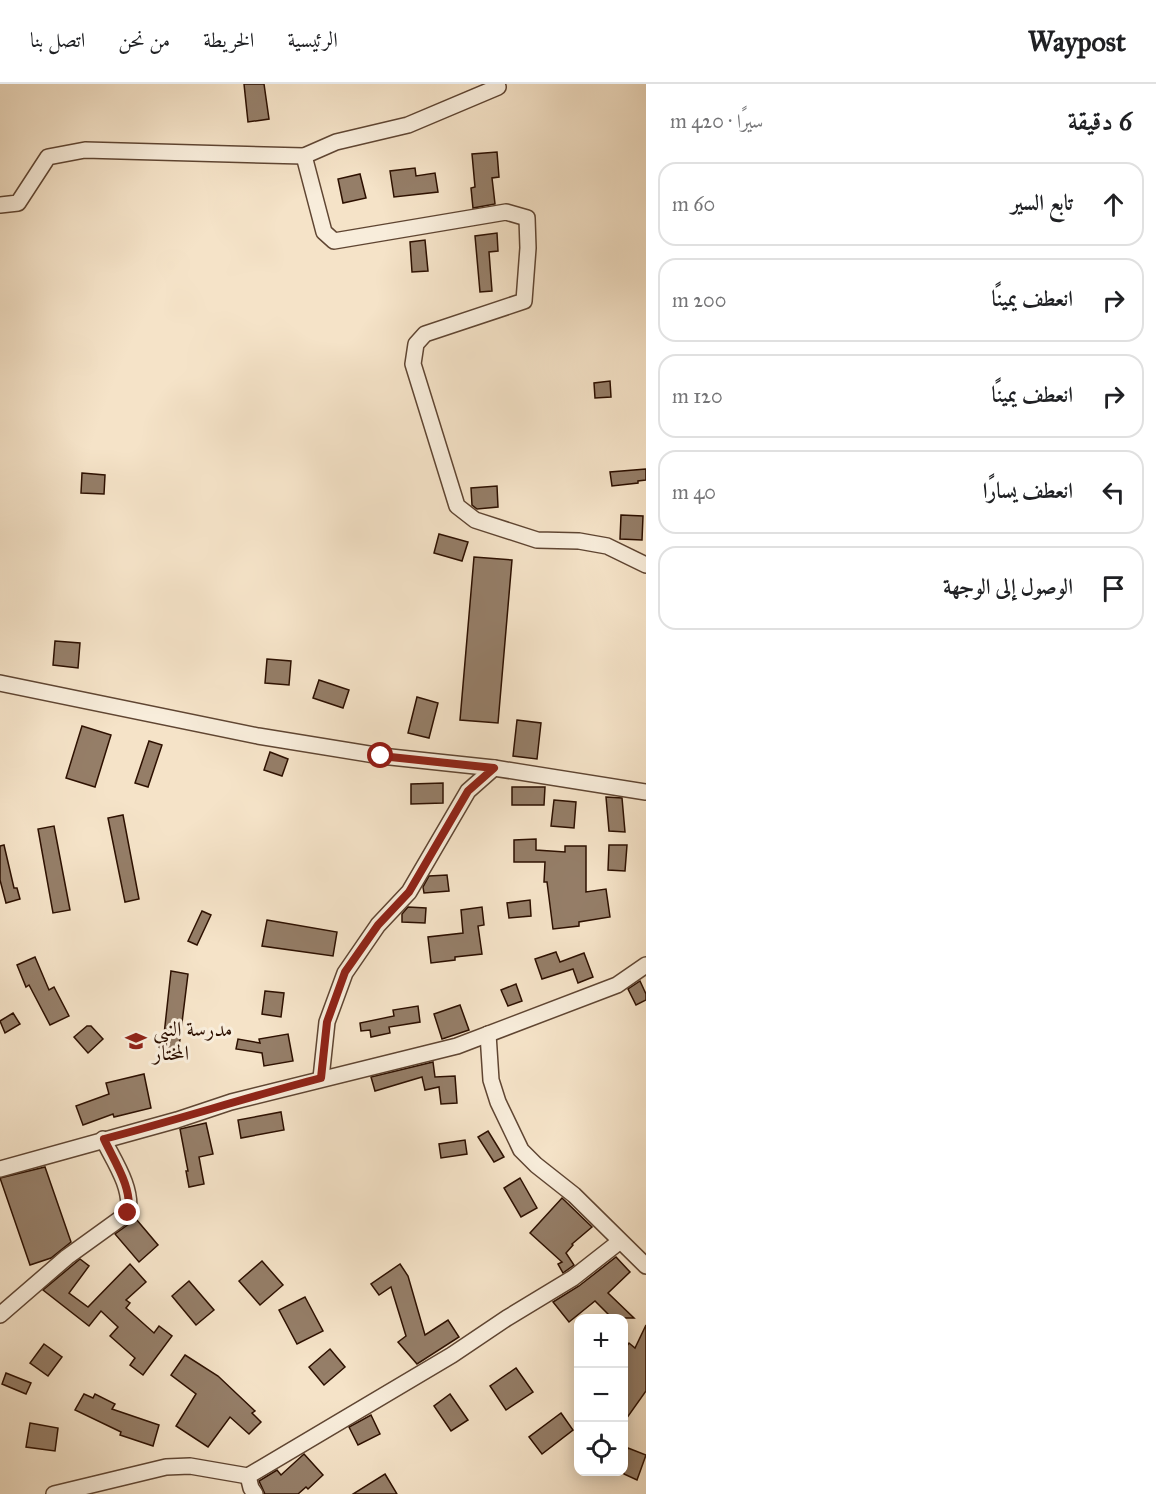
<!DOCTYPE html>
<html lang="ar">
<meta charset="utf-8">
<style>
:root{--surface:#fff;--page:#f2f2f2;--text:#202124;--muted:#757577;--line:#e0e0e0}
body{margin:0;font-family:"IM FELL Great Primer",Amiri,serif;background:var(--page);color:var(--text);direction:rtl}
.controls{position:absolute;right:18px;bottom:18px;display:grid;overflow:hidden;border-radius:12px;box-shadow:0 3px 15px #0003}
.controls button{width:54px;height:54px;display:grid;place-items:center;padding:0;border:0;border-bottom:2px solid var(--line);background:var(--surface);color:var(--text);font:30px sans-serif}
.stop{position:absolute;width:18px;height:18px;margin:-14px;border:4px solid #8f2418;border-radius:50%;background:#fff}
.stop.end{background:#8f2418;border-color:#fff;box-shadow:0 2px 6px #0008}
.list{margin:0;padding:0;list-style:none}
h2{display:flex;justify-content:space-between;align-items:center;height:78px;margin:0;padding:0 24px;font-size:26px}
h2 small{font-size:20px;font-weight:400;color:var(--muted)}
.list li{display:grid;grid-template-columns:39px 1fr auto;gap:18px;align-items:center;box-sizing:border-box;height:84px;margin:0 12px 12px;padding:0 12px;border:2px solid var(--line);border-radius:18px}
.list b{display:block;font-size:22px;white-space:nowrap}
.list em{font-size:20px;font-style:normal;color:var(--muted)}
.icon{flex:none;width:33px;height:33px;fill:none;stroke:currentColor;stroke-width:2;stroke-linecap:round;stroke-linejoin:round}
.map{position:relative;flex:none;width:646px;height:1410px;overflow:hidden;direction:ltr}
header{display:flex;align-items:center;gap:36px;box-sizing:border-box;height:84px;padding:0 30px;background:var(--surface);border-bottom:2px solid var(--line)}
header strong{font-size:28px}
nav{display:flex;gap:33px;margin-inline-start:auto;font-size:21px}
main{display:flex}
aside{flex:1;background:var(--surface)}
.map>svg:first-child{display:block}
</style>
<header>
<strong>Waypost</strong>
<nav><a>الرئيسية</a><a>الخريطة</a><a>من نحن</a><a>اتصل بنا</a></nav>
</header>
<main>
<aside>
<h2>6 دقيقة<small>سيرًا · 420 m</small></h2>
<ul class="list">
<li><svg class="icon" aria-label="ahead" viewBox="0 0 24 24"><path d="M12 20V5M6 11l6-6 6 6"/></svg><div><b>تابع السير</b></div><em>60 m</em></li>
<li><svg class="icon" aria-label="right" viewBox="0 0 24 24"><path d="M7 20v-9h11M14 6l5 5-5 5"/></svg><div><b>انعطف يمينًا</b></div><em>200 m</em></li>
<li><svg class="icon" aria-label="right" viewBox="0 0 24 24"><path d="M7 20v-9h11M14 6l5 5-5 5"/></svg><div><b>انعطف يمينًا</b></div><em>120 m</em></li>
<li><svg class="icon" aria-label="left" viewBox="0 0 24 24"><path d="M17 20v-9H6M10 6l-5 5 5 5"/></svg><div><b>انعطف يسارًا</b></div><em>40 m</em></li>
<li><svg class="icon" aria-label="arrive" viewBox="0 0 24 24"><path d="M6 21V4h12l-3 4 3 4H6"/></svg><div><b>الوصول إلى الوجهة</b></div></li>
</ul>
</aside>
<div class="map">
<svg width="646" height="1410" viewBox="0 0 646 1410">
<rect width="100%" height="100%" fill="#f5e3c8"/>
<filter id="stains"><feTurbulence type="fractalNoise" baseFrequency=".00333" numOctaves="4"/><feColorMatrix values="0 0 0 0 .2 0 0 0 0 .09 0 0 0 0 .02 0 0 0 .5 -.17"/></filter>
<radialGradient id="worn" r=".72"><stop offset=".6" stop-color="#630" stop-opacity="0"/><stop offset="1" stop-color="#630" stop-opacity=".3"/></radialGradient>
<g fill="#957e68" stroke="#2d1000" stroke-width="1.5">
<path d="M 244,0 L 264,0 L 269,35 L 248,38 Z"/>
<path d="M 497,68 L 499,93 L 492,94 L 495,120 L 473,124 L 471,104 L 475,103 L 472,70 Z"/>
<path d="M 415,84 L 416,92 L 435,89 L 438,108 L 394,113 L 390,87 Z"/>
<path d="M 360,90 L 366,114 L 343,119 L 338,95 Z"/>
<path d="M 497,149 L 498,167 L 489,168 L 492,207 L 480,208 L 475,152 Z"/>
<path d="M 425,156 L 428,187 L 412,188 L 410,158 Z"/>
<path d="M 610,297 L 611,313 L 595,314 L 594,299 Z"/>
<path d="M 646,385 L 646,396 L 638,397 L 638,399 L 612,402 L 610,388 Z"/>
<path d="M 82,389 L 105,391 L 104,410 L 81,409 Z"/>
<path d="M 497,402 L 498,423 L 477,425 L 472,421 L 471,404 Z"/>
<path d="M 621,431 L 643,432 L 642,456 L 620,455 Z"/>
<path d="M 439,450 L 468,458 L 462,477 L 434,469 Z"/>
<path d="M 474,473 L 512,476 L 498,639 L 460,636 Z"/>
<path d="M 55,557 L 80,559 L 78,584 L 53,581 Z"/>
<path d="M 267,575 L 291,577 L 289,601 L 265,599 Z"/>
<path d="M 319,596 L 349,606 L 343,624 L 313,614 Z"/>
<path d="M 417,613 L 438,619 L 429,654 L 408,649 Z"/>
<path d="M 517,636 L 541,639 L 537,675 L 513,672 Z"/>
<path d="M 82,642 L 111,651 L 95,703 L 66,694 Z"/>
<path d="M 149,657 L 162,661 L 148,703 L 135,699 Z"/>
<path d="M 270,668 L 288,675 L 282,692 L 264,686 Z"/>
<path d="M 443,699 L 443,719 L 411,720 L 411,700 Z"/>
<path d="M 512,703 L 545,703 L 544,721 L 512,721 Z"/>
<path d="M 606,713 L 622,714 L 625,748 L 609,747 Z"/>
<path d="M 554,716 L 576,718 L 574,744 L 551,742 Z"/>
<path d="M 123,731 L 139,815 L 125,818 L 108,734 Z"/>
<path d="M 54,742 L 70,826 L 53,829 L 38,745 Z"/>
<path d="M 536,755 L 536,766 L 565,768 L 565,762 L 586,762 L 586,808 L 606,805 L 610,833 L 579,838 L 579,842 L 553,845 L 547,798 L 544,798 L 545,778 L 514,778 L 514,756 Z"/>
<path d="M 4,761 L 14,804 L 17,804 L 20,815 L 6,819 L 0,796 L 0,762 Z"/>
<path d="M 609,761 L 627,761 L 625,787 L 608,786 Z"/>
<path d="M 447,791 L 449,807 L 424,809 L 423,803 L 429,792 Z"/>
<path d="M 530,816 L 531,832 L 509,834 L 507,819 Z"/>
<path d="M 408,823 L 426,824 L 425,839 L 402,838 L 402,830 Z"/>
<path d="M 482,823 L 484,841 L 478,842 L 482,870 L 455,873 L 455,876 L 431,879 L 428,853 L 463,849 L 461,826 Z"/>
<path d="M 202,827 L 211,831 L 197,861 L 188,857 Z"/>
<path d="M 267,836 L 337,848 L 333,872 L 262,862 Z"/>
<path d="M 556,868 L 560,878 L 584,869 L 593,893 L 578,899 L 573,885 L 542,895 L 535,875 Z"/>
<path d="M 35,873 L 49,906 L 54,903 L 69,932 L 50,941 L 29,901 L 26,903 L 17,881 Z"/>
<path d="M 171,887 L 188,890 L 178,971 L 162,969 Z"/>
<path d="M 640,897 L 646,910 L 646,916 L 636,921 L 628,905 Z"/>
<path d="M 516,900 L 522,917 L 508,922 L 501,906 Z"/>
<path d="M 265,907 L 284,909 L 281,933 L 262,930 Z"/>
<path d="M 460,921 L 469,946 L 442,955 L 434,930 Z"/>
<path d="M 418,922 L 420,938 L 389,943 L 390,949 L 371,953 L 370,946 L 361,947 L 360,939 L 394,932 L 393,926 Z"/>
<path d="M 13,929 L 20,940 L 5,949 L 0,937 Z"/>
<path d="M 87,942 L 91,942 L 103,955 L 88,969 L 74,953 Z"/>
<path d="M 288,950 L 293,977 L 264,982 L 262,969 L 236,965 L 238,955 L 260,959 L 259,955 Z"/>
<path d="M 433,978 L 435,993 L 455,992 L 457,1019 L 441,1020 L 439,1003 L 425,1006 L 422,993 L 375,1007 L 371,993 Z"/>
<path d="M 144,990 L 151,1024 L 114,1033 L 113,1030 L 83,1041 L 76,1022 L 109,1010 L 106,999 Z"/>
<path d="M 281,1028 L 284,1046 L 241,1054 L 238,1036 Z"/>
<path d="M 206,1039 L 213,1070 L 199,1073 L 204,1100 L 189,1103 L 186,1087 L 188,1087 L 180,1045 Z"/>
<path d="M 488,1047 L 504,1073 L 494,1078 L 478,1053 Z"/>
<path d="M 465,1056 L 467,1070 L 441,1074 L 439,1060 Z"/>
<path d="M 45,1083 L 71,1158 L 51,1174 L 30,1181 L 0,1094 Z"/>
<path d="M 520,1094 L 537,1124 L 521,1133 L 504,1104 Z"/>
<path d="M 562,1114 L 592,1143 L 572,1160 L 573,1161 L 566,1169 L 574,1181 L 563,1189 L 558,1180 L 562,1178 L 530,1149 Z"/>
<path d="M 136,1135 L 158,1161 L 139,1178 L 115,1150 Z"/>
<path d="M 616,1173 L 630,1188 L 608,1209 L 634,1234 L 612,1234 L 595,1217 L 569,1238 L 553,1218 L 579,1202 Z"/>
<path d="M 80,1175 L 89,1182 L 69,1209 L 88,1223 L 130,1180 L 146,1198 L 126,1216 L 130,1219 L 126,1224 L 154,1249 L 159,1242 L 172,1252 L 143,1291 L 130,1281 L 135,1274 L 110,1252 L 118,1243 L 101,1227 L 89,1242 L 43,1206 Z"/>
<path d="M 262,1177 L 283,1201 L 260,1221 L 239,1197 Z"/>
<path d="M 400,1180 L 408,1192 L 425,1251 L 448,1236 L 459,1253 L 417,1280 L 398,1258 L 406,1252 L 391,1203 L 379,1211 L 371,1200 Z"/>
<path d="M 189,1197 L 214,1226 L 196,1241 L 172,1212 Z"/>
<path d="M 305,1213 L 323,1247 L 297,1260 L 279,1226 Z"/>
<path d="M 646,1241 L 646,1307 L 624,1338 L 624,1266 L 629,1259 L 635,1264 Z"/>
<path d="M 44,1260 L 62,1273 L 48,1292 L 30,1279 Z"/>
<path d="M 330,1265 L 345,1283 L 324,1301 L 309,1283 Z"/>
<path d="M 185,1271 L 218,1292 L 255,1327 L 252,1329 L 261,1338 L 249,1350 L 230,1333 L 208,1363 L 176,1342 L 196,1310 L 171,1291 Z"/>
<path d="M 516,1284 L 533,1308 L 506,1326 L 490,1302 Z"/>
<path d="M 6,1289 L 31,1299 L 26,1310 L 2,1300 Z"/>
<path d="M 84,1310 L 93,1314 L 95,1310 L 115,1320 L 112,1325 L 159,1341 L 153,1362 L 120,1351 L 121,1348 L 75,1326 Z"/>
<path d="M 450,1310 L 468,1336 L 451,1347 L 434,1322 Z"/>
<path d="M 561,1329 L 573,1346 L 542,1370 L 529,1353 Z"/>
<path d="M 371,1331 L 380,1350 L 358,1361 L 349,1343 Z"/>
<path d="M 30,1339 L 58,1344 L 55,1367 L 26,1363 Z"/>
<path d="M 628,1364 L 646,1371 L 637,1396 L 624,1390 L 624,1374 Z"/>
<path d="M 304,1370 L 323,1391 L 308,1405 L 306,1403 L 298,1410 L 265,1410 L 259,1397 L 277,1386 L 281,1391 Z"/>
<path d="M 385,1390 L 397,1410 L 353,1410 Z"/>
</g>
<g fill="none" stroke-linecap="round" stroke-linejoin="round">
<defs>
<g id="minor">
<path d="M 304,72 L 324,148 L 334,157 L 506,128 L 527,134 L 528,164 L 524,217 L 425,250 L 416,260 L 413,280 L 457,422 L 475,436 L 537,456 L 579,457 L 607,462 L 646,481"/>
<path d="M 0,121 L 18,119 L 48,73 L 85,66 L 304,72 L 336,58 L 408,41 L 498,3"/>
<path d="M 0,599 L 258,652 L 381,672 L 494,684"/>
<path d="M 488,950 L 491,996 L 498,1018 L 521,1066 L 536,1081 L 574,1111 L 646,1182"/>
<path d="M 321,994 L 327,938 L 345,889 L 378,841 L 409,808 L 468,707 L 494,684 L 646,708"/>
<path d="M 0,1085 L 177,1036 L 231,1018 L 457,962 L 617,901 L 646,881"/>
<path d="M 0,1231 L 67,1173 L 128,1129 C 133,1104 114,1077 103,1055"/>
<path d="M 54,1410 L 166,1383 L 190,1382 L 248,1392"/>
<path d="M 255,1410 L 251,1404 L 248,1392 L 452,1271 L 507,1234 L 573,1194 L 619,1158"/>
</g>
</defs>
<use href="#minor" stroke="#5f4532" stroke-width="18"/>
<use href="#minor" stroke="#f8eddb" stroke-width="15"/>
</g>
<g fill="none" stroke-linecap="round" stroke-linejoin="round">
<path stroke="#8f2418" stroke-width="8" d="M 128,1129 C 133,1104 114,1077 104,1055 C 177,1036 248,1013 321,994 L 327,938 L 345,888 L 378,841 L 409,808 L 468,707 L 494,684 L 381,672"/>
</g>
<defs>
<symbol id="school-bare" viewBox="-9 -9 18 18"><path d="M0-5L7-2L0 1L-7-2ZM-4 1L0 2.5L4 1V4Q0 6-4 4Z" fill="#8f2418" stroke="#f8eddb" stroke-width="2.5" paint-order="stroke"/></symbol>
</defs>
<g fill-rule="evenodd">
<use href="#school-bare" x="121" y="942" width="30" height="30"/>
</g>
<g text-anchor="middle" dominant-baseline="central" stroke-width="6" stroke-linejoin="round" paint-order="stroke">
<g font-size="21" fill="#2d1000" stroke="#f8eddb" text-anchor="start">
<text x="153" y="945">مدرسة النبي<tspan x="153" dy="24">المختار</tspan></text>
</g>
</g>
<rect width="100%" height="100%" filter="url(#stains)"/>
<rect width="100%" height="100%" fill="url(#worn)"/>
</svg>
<div class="controls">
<button>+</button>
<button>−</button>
<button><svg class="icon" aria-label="locate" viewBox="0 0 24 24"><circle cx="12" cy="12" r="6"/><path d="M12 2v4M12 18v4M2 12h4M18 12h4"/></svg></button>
</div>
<div class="stop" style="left:381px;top:672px"></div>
<div class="stop end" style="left:128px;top:1129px"></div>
</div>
</main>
